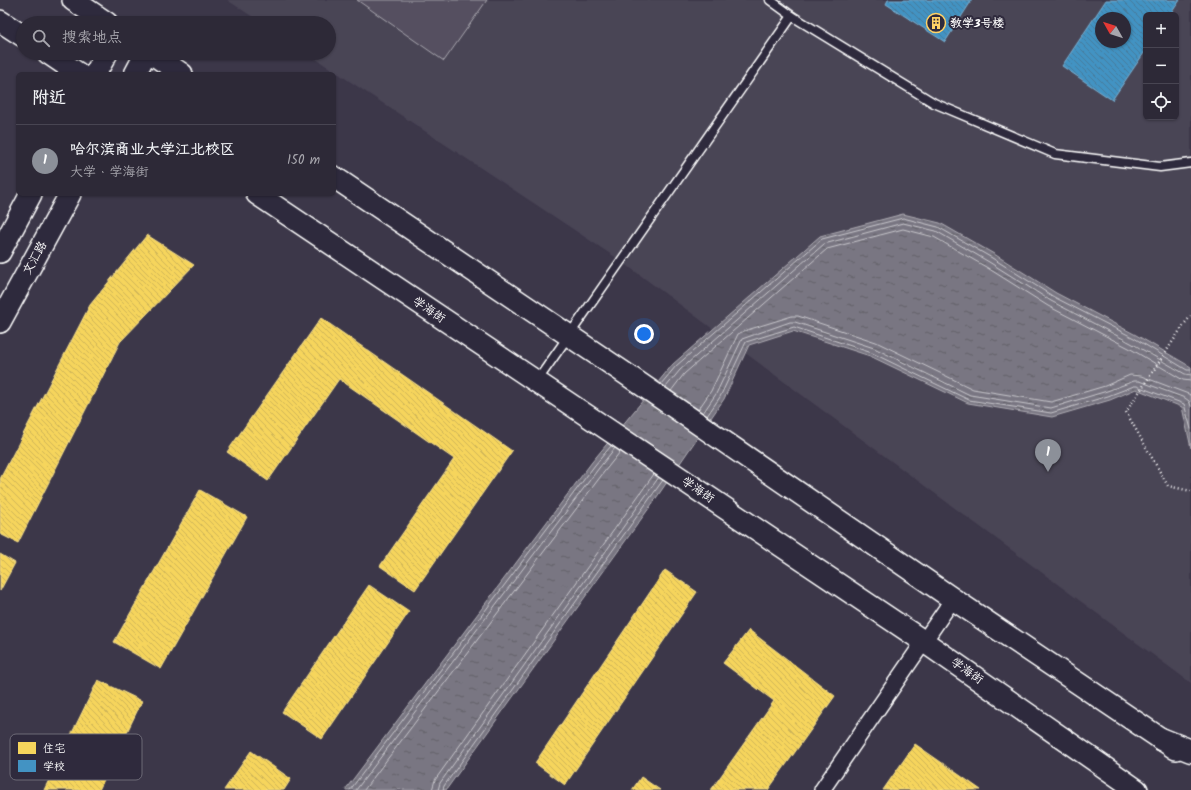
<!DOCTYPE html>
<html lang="zh">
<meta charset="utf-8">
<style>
:root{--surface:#2d2937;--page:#393542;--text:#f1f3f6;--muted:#a7a6ad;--line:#484552;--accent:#8c9099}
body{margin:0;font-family:Kalam,"LXGW WenKai TC",sans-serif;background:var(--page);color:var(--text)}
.controls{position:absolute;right:12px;top:12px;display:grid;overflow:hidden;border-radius:6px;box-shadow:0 1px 3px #0004}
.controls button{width:36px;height:36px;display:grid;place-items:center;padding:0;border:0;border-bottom:1px solid var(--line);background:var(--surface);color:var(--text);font:20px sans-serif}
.compass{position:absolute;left:1095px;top:12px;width:36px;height:36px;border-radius:50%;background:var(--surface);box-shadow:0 1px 3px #0004;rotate:309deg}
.you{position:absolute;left:644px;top:334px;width:14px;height:14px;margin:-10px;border:3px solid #fff;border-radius:50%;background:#1a73e8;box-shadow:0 0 0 6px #1a73e833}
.badge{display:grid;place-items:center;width:26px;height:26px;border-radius:50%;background:var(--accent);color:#fff;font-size:13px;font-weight:700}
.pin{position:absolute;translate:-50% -33px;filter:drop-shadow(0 1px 2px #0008)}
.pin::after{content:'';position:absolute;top:21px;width:14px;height:12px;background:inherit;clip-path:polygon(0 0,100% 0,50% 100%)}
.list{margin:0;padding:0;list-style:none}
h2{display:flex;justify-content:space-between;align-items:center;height:52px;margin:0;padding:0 16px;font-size:17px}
h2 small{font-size:13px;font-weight:400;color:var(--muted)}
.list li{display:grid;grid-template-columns:26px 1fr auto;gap:12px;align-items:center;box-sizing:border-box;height:72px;padding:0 16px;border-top:1px solid var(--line)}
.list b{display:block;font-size:15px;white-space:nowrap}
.list p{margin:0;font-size:13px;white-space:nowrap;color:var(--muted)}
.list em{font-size:13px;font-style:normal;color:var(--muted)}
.icon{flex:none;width:22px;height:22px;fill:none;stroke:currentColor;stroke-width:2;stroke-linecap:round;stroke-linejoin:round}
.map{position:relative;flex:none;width:1191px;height:790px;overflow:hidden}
.search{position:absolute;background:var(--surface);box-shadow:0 1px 3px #0004;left:16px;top:16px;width:320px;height:44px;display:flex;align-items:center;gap:10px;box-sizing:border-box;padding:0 14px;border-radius:22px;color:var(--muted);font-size:15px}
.panel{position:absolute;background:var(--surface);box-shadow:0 1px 3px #0004;left:16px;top:72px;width:320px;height:124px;border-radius:6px}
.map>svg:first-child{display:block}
</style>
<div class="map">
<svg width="1191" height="790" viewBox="0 0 1191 790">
<defs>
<pattern id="water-ripples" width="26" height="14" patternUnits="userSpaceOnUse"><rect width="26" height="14" fill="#797682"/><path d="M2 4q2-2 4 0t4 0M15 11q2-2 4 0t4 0" fill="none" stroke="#626167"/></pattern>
<pattern id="homes-back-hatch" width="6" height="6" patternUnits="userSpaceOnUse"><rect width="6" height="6" fill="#f6d55c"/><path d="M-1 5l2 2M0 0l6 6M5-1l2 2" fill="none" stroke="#ccb358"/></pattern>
<pattern id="schools-back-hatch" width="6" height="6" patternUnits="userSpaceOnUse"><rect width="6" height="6" fill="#4393c3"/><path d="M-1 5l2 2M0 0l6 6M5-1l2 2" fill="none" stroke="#467a99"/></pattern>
</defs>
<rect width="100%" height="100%" fill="#3c3749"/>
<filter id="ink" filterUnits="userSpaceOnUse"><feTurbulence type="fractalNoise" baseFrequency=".025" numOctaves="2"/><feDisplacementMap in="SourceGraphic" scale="8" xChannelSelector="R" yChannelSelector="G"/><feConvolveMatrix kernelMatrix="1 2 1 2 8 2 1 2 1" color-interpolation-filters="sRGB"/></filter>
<g filter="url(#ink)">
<path fill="#494455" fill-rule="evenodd" d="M 227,0 L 1191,0 L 1191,683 L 621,261 L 307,53 L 329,53 L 329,23 L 262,23 ZM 1146,15 L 1176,15 L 1176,117 L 1146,117 ZM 1101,18 L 1125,18 L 1125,42 L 1101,42 Z"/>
<path fill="#555060" stroke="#aaa8b0" d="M 357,0 L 487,0 L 444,61 Z"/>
<path fill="url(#water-ripples)" stroke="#afadb4" d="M 903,214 L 940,223 L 994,254 L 1056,293 L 1136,335 L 1191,367 L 1191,448 L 1182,407 L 1136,389 L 1110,400 L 1052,417 L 968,403 L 870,356 L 793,331 L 749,345 L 724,399 L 652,504 L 446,790 L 345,790 L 592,462 L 673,364 L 820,236 Z"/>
<g fill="url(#homes-back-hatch)" stroke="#f9e28d">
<path d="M 147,235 L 194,265 L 120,342 L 18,543 L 0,534 L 0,479 L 90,305 Z"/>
<path d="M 321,318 L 512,451 L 415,590 L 380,566 L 454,459 L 339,379 L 268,481 L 227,452 Z"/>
<path d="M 200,490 L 247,517 L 161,669 L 114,642 Z"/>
<path d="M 0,554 L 15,563 L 0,591 Z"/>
<path d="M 665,570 L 697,592 L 565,785 L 535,763 Z"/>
<path d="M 369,585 L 409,612 L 322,739 L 282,712 Z"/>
<path d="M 749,630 L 835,696 L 768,790 L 711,790 L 774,701 L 723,663 Z"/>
<path d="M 98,680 L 142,701 L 99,790 L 44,790 Z"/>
<path d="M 915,744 L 981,790 L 883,790 Z"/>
<path d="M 251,751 L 291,779 L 284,790 L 224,790 Z"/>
<path d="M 641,777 L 660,790 L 632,790 Z"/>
</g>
<g fill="url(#schools-back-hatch)" stroke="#7bb3d5" fill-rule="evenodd">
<path d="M 888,0 L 972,0 L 945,42 L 886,4 Z"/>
<path d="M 1106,0 L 1180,0 L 1170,15 L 1146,15 L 1146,50 L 1112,100 L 1062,66 ZM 1101,18 L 1125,18 L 1125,42 L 1101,42 Z"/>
</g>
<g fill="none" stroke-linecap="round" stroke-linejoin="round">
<g stroke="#c9c8cd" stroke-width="1">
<path d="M 661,384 L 676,366 L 822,239 L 903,218 L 938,227 L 992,258 L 1054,297 L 1134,338 L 1187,370 L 1191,370"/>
<path d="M 666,387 L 680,370 L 824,244 L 903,223 L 936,231 L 989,262 L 1051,301 L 1131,343 L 1185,374 L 1191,375"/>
<path d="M 671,391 L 684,374 L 827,249 L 903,229 L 934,237 L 986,267 L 1048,306 L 1129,348 L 1183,380 L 1191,381"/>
<path d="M 698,410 L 711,391 L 738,334 L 744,331 L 792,316 L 798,316 L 876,342 L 973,389 L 1051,402 L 1105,386 L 1130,375 L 1141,376 L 1191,395"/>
<path d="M 703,413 L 716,394 L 742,339 L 790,322 L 795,322 L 874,348 L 970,395 L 1051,408 L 1107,391 L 1134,381 L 1139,381 L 1185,398 L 1189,401 L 1191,406"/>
<path d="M 707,416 L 720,397 L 746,342 L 794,327 L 872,353 L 969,400 L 1051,413 L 1108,396 L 1134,386 L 1137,386 L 1184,404 L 1191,429"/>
<path d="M 350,790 L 595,465 L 611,446"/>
<path d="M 356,790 L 599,468 L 615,448"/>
<path d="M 364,790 L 604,472 L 620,452"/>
<path d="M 432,790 L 435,780 L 654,474"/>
<path d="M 438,790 L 440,783 L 659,477"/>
<path d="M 443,790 L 444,786 L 663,480"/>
</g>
<defs>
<g id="lane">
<path d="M 770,0 L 792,16 L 934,103 L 1055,154 L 1160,167 L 1191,163"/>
<path d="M 537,381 L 792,16"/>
</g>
<path id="street" d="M 822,790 L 953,599"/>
<g id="secondary">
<path d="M 73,0 L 107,23"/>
<path d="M 0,21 L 23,36"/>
<path d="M 48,53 L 79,74"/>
<path d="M 151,53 L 182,74"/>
<path d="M 95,74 L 107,53"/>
<path d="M 135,74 L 146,53"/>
<path d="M 334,177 L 626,374 L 953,599 L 1176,749"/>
<path d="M 257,194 L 923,641 L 1137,790"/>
<path d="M 0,252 L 31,194"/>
<path d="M 0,322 L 70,194"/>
</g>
<path id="highway" d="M 1161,739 L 1191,751"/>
</defs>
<use href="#lane" stroke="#fff" stroke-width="11"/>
<use href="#street" stroke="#fff" stroke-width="18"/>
<use href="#secondary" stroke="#fff" stroke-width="24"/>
<use href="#highway" stroke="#fff" stroke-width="25"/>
<path stroke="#fff" stroke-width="2.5" stroke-dasharray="1 3" stroke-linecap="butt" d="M 1191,316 L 1185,323 L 1126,412 L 1168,486 L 1191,491"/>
<use href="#lane" stroke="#2f2a3d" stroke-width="8"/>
<use href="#street" stroke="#2f2a3d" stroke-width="15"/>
<use href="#secondary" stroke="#2f2a3d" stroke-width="21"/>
<use href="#highway" stroke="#2f2a3d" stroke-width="22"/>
</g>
</g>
<defs>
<symbol id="building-ring" viewBox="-11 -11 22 22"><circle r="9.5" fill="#2f2a3d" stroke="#ffd166" stroke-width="1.5"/><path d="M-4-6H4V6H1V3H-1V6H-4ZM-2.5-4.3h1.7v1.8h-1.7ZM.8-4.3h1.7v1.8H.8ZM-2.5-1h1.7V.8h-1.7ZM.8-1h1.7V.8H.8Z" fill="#ffd166"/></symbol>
</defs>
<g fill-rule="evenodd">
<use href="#building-ring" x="925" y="12" width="22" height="22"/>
</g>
<g text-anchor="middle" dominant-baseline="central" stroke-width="4" stroke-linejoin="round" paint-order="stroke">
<g font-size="12" font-weight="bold" fill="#fff" stroke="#2f2a3d" text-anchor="start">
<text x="950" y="23">教学3号楼</text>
</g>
<g font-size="12" fill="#fff" stroke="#2f2a3d">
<text transform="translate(35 258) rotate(-61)">文汇路</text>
<text transform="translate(429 310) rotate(34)">学海街</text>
<text transform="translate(698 490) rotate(34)">学海街</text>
<text transform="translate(967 671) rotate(35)">学海街</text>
</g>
</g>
<rect x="10" y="734" width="132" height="46" rx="6" fill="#2f2a3d" stroke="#6d6a77" stroke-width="1"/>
<rect x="18" y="742" width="18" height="12" fill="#f6d55c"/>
<rect x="18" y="760" width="18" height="12" fill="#4393c3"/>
<g font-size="11" fill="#fff">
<text x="43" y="752">住宅</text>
<text x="43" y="770">学校</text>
</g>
</svg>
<div class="controls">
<button>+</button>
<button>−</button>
<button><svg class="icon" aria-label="locate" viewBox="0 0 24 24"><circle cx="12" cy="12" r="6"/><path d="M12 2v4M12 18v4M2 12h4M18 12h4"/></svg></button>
</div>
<svg class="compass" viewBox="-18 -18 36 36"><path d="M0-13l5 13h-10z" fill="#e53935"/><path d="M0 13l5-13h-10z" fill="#a7a6ad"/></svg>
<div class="you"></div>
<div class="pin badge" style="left:1048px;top:472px">1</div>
<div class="search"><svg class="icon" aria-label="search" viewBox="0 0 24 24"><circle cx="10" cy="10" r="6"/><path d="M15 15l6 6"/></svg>搜索地点</div>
<section class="panel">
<h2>附近<small></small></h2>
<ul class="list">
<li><span class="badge">1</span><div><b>哈尔滨商业大学江北校区</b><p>大学 · 学海街</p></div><em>150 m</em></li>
</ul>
</section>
</div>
